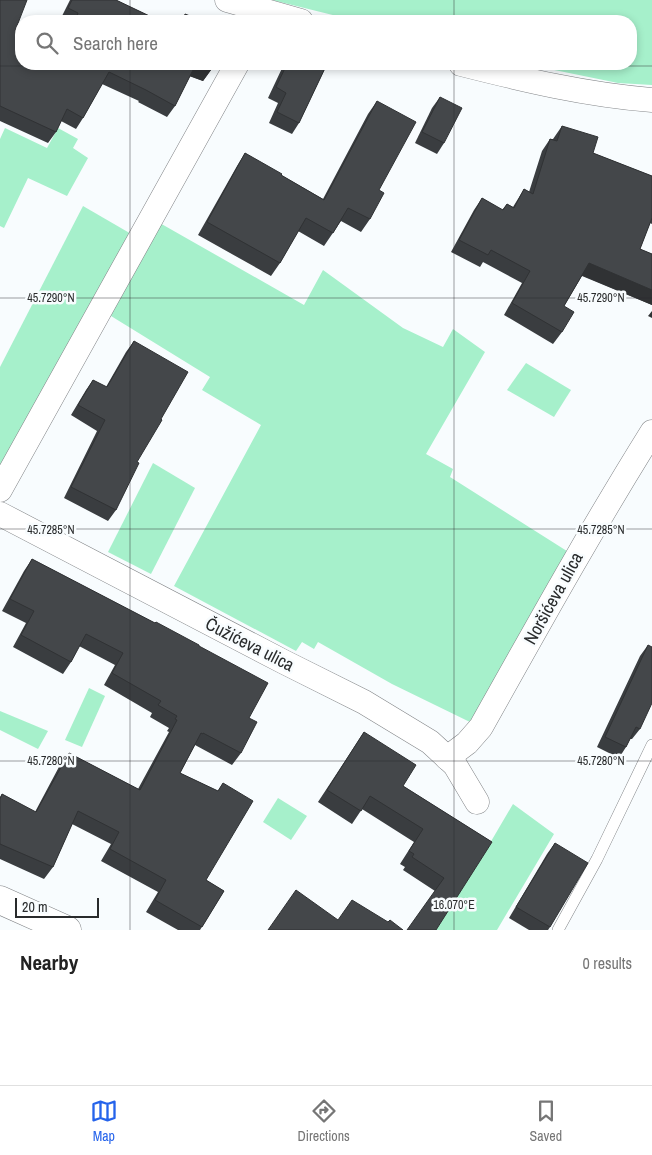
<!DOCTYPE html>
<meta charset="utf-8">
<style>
:root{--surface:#fff;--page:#f6f6f6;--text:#222;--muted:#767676;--line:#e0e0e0;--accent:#2563eb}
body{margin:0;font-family:"Archivo Narrow",sans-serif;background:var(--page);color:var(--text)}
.scale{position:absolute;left:15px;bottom:12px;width:84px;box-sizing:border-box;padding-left:5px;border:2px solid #292b2c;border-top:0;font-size:14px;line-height:18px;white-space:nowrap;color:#292b2c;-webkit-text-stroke:4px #f8fcfe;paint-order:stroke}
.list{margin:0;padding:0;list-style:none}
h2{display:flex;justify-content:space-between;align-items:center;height:65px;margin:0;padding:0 20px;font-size:21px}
h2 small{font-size:16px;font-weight:400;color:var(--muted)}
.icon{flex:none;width:28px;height:28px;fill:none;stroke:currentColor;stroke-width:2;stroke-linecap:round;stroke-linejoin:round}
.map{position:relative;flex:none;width:652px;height:930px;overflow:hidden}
.search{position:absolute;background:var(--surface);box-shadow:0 2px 8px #0003;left:15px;right:15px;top:15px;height:55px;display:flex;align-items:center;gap:12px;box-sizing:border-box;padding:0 18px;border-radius:20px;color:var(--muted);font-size:19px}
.sheet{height:155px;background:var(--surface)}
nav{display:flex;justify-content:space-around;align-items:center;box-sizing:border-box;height:70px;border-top:1px solid var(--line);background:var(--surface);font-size:14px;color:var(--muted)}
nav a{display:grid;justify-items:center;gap:2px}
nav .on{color:var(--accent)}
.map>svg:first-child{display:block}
</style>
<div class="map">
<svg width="652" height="930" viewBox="0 0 652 930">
<rect width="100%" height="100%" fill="#f8fcfe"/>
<g fill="#a6f0cb">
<path d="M 272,0 L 652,0 L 652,85 L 618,83 L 525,64 L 631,64 L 631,21 L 357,21 Z"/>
<path d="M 5,128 L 47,148 L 58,128 L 78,139 L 73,148 L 88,158 L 67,196 L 28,178 L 4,228 L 0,226 L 0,139 Z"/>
<path d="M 83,206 L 133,235 L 0,471 L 0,367 Z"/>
<path d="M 158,222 L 304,305 L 323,270 L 403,328 L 443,347 L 453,329 L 485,352 L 426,454 L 453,469 L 450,477 L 570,553 L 474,724 L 392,684 L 318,642 L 314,649 L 302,642 L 296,651 L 174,586 L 261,425 L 202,390 L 210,377 L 111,316 L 122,283 Z"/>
<path d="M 526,363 L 571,390 L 554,417 L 507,390 Z"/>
<path d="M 153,463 L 195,488 L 151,574 L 108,552 Z"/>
<path d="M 89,688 L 105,696 L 82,747 L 65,740 Z"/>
<path d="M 0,711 L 48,731 L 38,749 L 0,730 Z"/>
<path d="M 278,798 L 307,816 L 291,840 L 263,822 Z"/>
<path d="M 513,804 L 554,834 L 497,930 L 435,930 L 483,855 Z"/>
</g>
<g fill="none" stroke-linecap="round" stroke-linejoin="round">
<defs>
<path id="service" d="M 558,930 L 597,859 L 652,745"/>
<g id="minor">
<path d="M 227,0 L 301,21"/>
<path d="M 461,64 C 524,80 587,95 652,100"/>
<path d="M 0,490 L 237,64"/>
<path d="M 0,514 L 284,662 L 364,702 L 430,742 L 455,765 L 477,802"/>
<path d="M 447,758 L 467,743 L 481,727 C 537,627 592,528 652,432"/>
</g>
<path id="tertiary" d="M 0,900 L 67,930"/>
</defs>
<use href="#service" stroke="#808386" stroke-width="12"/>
<use href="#minor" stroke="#808386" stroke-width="25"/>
<use href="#tertiary" stroke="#808386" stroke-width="29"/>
<use href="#service" stroke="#fff" stroke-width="11"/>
<use href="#minor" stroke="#fff" stroke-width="24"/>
<use href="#tertiary" stroke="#fff" stroke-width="28"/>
</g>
<g fill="#3a3d40">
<path d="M 0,0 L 15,31 L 21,64 L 211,70 L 203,81 L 190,76 L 175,106 L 167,117 L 138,102 L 139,101 L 102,84 L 83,118 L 76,129 L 61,121 L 56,132 L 48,143 L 0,121 Z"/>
<path d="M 70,0 L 116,0 L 160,21 L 64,21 L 60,20 Z"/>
<path d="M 284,64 L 327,64 L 299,123 L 292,134 L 269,123 L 278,103 L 268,98 Z"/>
<path d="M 440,97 L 444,143 L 437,154 L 415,143 L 432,108 Z"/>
<path d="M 377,101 L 379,190 L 370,219 L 361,232 L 341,221 L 324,246 L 298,231 L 280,263 L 271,276 L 198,235 L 237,166 L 245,153 L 281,175 L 323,199 L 368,114 Z"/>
<path d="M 562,126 L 593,153 L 652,176 L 652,224 L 650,223 L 640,249 L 652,254 L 652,305 L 582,276 L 564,306 L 562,332 L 553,344 L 504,315 L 522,283 L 483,262 L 480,267 L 451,252 L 474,210 L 482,198 L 502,210 L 507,204 L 513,207 L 524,189 L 529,192 L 542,151 L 550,139 L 553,139 Z"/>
<path d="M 134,341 L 137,462 L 116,510 L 108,521 L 64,498 L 97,431 L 71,415 L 86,390 L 93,380 L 106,387 L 126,352 Z"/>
<path d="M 32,559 L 199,646 L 249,718 L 241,753 L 232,765 L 195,745 L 180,773 L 218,791 L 223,783 L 206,880 L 224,891 L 200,930 L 178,930 L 146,912 L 158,892 L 101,861 L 111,844 L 72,824 L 53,867 L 44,879 L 0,859 L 0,797 L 2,794 L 35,812 L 60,765 L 69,753 L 138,789 L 169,732 L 167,731 L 169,728 L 150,717 L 152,713 L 104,685 L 115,665 L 79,646 L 71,662 L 63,674 L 13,647 L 26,623 L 2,611 L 24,571 Z"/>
<path d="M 648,645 L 640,729 L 632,739 L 630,739 L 626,747 L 619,758 L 597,747 L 640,656 Z"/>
<path d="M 364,732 L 403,786 L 492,842 L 435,891 L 403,870 L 405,867 L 400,864 L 414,842 L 362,809 L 352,824 L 318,802 Z"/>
<path d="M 555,843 L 550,927 L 548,930 L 529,930 L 509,918 L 547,854 Z"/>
</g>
<g fill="#303234">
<path d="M 196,64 L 211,70 L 203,81 L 189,76 Z"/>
<path d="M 589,263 L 652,290 L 652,305 L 581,275 Z"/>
<path d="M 652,311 L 652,318 L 648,316 Z"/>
</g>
<g fill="#44474a" stroke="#303234">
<path d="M 0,0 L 27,0 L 15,31 L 21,33 L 21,64 L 213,64 L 211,70 L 196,64 L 175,106 L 146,90 L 109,72 L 83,118 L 67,109 L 56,132 L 0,106 Z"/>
<path d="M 72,0 L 116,0 L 160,21 L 75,21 L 78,13 L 68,8 Z"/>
<path d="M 185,14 L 203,21 L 183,21 Z"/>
<path d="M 287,64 L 327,64 L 299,123 L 277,112 L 286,93 L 276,87 Z"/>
<path d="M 440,97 L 462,108 L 444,143 L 422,132 Z"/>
<path d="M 377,101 L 416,122 L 379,190 L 384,193 L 370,219 L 348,208 L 333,233 L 306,218 L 280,263 L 207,222 L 245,153 L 282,174 L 281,175 L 324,200 Z"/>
<path d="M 562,126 L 598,137 L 593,153 L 652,176 L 652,218 L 640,249 L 652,254 L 652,290 L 589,263 L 564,306 L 574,312 L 562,332 L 512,303 L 530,271 L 491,250 L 488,255 L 459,240 L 482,198 L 503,210 L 507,204 L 514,208 L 524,189 L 533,194 L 550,139 L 557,141 Z"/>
<path d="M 134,341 L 188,372 L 161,419 L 162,420 L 137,462 L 139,463 L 116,510 L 71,487 L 105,420 L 78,405 L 93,380 L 107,387 Z"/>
<path d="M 32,559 L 155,623 L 156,622 L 199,645 L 199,646 L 268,683 L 249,718 L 257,722 L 241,753 L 203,733 L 203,734 L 201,733 L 180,773 L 218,791 L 223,783 L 253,801 L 206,880 L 224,891 L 202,927 L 155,900 L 166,880 L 110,849 L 119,832 L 78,811 L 53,867 L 0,844 L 0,799 L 2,794 L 36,812 L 69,753 L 140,790 L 177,720 L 175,719 L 177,716 L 158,705 L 161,701 L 112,673 L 123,653 L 86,634 L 71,662 L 21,635 L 34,611 L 10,599 Z"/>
<path d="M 648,645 L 652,647 L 652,703 L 640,729 L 636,727 L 626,747 L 605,737 Z"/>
<path d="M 364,732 L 416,765 L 403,786 L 492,842 L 436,930 L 407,930 L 444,878 L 412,857 L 414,854 L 409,851 L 423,829 L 370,796 L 361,811 L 327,790 Z"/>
<path d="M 555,843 L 588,863 L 550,927 L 516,907 Z"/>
<path d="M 296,890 L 338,920 L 352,900 L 388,922 L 390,920 L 403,930 L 268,930 Z"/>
</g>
<path fill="none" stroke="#292b2c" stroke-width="1" stroke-opacity="0.45" d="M 130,0 L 130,21M 454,0 L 454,21M 130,64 L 130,930M 454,64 L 454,930M 0,66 L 652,66M 0,298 L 652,298M 0,529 L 652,529M 0,761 L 652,761"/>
<g text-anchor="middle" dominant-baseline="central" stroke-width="5" stroke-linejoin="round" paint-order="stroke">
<g font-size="18" fill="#292b2c" stroke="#f8fcfe">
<text transform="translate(553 598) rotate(-61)">Noršićeva ulica</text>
<text transform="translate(250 644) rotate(27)">Čužićeva ulica</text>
</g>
</g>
<g font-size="12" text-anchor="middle" fill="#292b2c" stroke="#f8fcfe" stroke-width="5" stroke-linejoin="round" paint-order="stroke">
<text x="51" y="302">45.7290°N</text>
<text x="601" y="302">45.7290°N</text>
<text x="51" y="534">45.7285°N</text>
<text x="601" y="534">45.7285°N</text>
<text x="51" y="765">45.7280°N</text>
<text x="601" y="765">45.7280°N</text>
<text x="454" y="909">16.070°E</text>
</g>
</svg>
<div class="scale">20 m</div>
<div class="search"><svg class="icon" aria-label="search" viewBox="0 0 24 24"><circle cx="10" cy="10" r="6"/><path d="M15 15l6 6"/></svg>Search here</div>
</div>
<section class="sheet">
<h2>Nearby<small>0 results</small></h2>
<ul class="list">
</ul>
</section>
<nav>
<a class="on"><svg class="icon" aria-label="map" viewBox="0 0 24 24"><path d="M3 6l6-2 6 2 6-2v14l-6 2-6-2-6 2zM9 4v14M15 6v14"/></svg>Map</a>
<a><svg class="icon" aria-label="directions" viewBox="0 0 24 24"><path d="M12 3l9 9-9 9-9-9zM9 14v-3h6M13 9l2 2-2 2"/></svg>Directions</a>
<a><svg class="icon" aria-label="saved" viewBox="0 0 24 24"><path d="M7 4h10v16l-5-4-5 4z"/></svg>Saved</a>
</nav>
